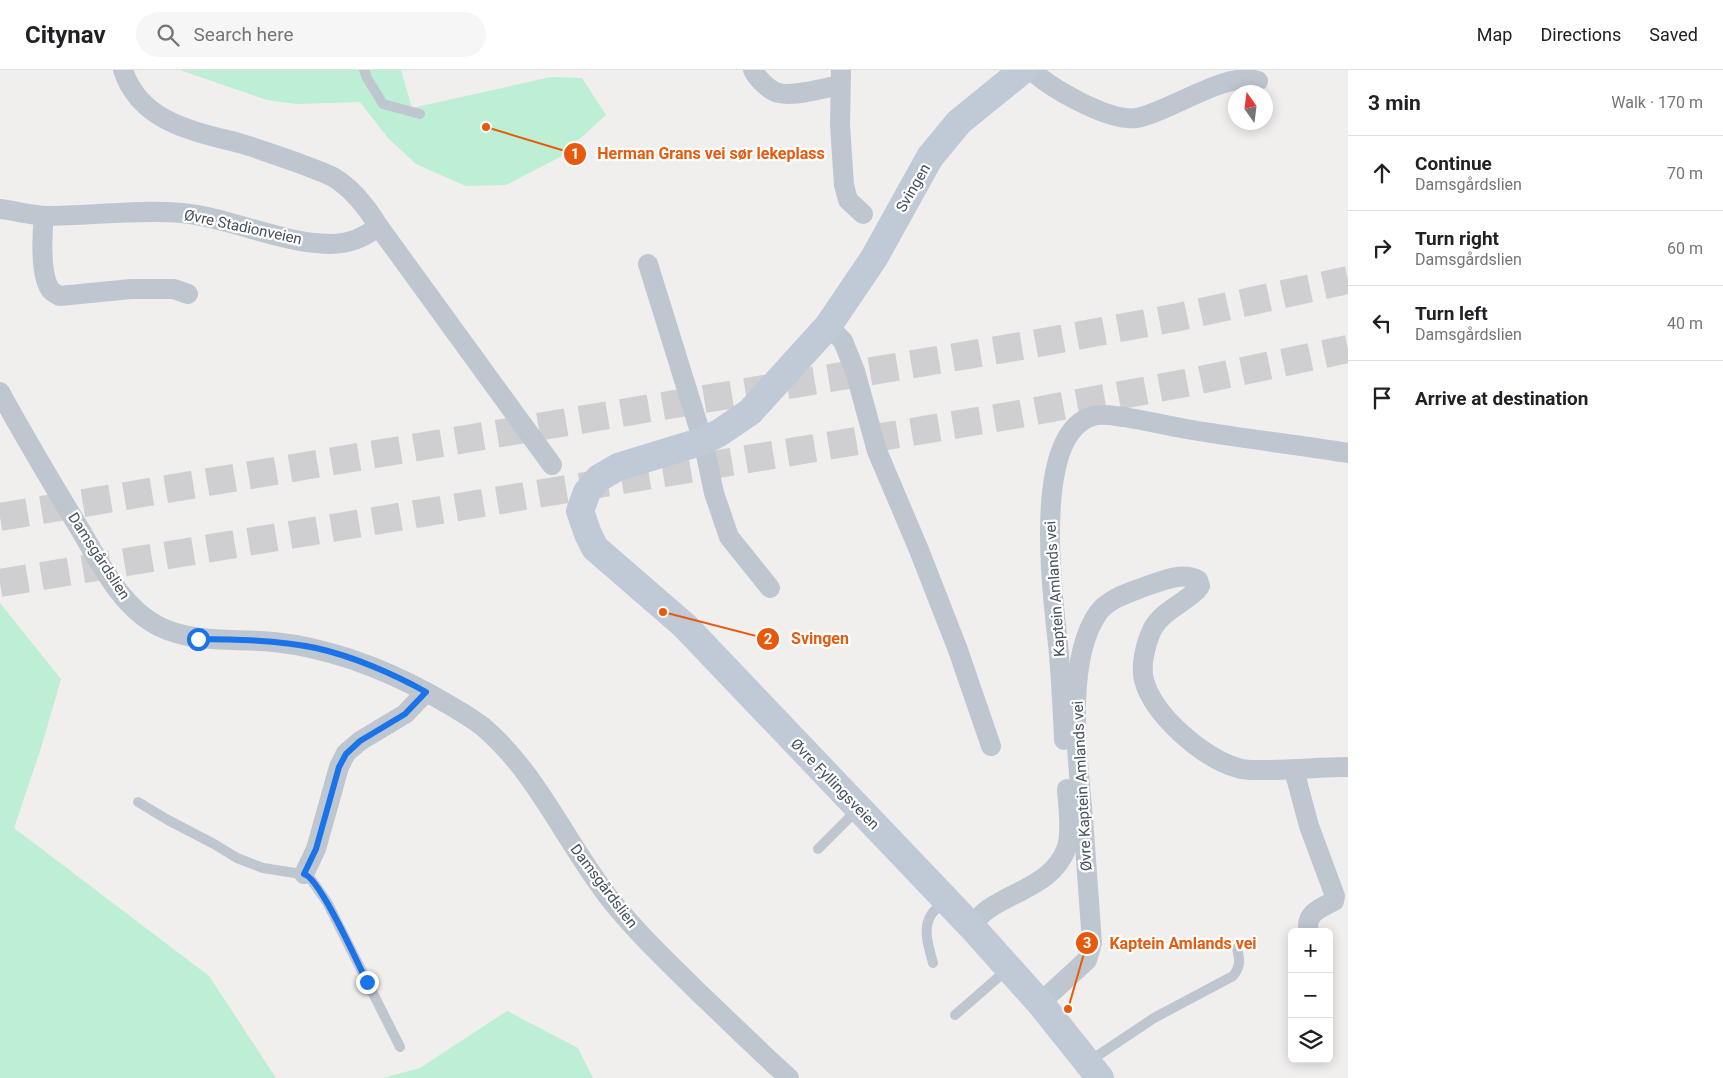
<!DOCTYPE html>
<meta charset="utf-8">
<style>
:root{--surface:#fff;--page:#f6f6f6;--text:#202124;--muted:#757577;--line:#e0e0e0}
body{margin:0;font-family:Roboto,sans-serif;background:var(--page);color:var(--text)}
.controls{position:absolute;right:15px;bottom:15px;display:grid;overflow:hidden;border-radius:8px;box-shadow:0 2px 12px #0003}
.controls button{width:45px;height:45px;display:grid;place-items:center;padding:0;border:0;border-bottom:1px solid var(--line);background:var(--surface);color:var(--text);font:25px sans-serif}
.compass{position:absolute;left:1228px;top:15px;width:45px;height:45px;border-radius:50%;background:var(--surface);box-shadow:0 2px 12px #0003;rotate:346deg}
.stop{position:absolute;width:15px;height:15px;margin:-11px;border:4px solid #1a73e8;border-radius:50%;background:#fff}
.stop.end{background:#1a73e8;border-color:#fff;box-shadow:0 1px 5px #0008}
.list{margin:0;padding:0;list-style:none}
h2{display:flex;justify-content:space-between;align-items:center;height:65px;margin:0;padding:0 20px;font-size:21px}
h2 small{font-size:16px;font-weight:400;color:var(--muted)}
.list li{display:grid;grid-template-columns:32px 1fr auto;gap:15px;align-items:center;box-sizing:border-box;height:75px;padding:0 20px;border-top:1px solid var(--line)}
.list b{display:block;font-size:19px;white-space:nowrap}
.list p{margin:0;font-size:16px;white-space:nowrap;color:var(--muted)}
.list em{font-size:16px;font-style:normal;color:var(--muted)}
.icon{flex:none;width:28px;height:28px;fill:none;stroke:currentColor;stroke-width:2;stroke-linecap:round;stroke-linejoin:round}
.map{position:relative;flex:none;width:1348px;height:1008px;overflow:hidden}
header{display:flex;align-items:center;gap:30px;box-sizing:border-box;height:70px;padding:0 25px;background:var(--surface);border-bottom:1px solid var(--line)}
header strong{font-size:24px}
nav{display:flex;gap:28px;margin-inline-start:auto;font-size:18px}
.search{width:350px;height:45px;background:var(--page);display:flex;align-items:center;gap:12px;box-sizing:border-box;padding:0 18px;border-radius:28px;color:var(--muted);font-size:19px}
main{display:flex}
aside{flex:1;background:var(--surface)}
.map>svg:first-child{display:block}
</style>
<header>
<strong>Citynav</strong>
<div class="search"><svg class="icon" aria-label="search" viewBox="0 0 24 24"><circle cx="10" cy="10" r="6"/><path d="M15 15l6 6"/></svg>Search here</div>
<nav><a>Map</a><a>Directions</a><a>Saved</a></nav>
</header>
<main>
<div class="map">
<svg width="1348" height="1008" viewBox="0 0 1348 1008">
<rect width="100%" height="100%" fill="#f1eeee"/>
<g fill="#bcefd3">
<path d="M 180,0 L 401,0 L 412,38 L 551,7 L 582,8 L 606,45 L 560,87 L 506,115 L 466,116 L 416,94 L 388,68 L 360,32 L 296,34 L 267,30 Z"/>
<path d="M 0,533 L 61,609 L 41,678 L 14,758 L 209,906 L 276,1008 L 0,1008 Z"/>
<path d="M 507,941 L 578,978 L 593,1008 L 383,1008 L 420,998 Z"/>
</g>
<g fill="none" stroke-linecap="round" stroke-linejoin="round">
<g stroke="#cfced1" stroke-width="28" stroke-dasharray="28 14" stroke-linecap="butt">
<path d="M 0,447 L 1033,274 L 1179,247 L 1348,210"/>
<path d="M 0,513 L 1014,345 L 1191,312 L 1348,279"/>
</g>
<g stroke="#bec7d0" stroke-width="10">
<path d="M 364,0 L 367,8 L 383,34 L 420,44"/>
<path d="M 138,732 L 168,750 L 214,774 L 237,788 L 263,798 L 308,805 L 327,832 L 400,977"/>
<path d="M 818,779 L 858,739"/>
<path d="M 933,893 C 929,878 922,859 931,845 C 934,840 941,835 945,831"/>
<path d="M 955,945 L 1009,898"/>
<path d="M 1088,992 L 1154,948 L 1233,906 C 1241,896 1240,890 1237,878"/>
</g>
<g stroke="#bec7d0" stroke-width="20">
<path d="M 123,0 C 140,52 192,61 239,73 C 260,79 281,87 301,94 C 311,98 323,102 333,107 C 352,118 368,139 379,157"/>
<path d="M 753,0 C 757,8 769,21 779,23 C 793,27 825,18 840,15"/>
<path d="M 841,0 L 840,55 L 844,115 L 848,130 L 863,144"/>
<path d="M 1031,0 C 1052,19 1109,52 1137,48 C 1170,42 1226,0 1258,11"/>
<path d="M 0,139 C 15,141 30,145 45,146 C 91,146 136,139 182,143 C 232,148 279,173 330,174 C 351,174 363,167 379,157 L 552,395"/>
<path d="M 44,146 C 42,164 40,204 50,219 C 53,223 56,224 60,226 L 131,219 L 174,219 L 188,224"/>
<path d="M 648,194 L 703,371 L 714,423 L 729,467 L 770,518"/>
<path d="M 828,256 L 843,271 L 855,301 L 877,381 L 919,480 L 958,580 L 991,676"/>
<path d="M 0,322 C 24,366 49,408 75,451 C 98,488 119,537 160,557 C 196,574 236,568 274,572 C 330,578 382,598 430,624 C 448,634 466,644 482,656 C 537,702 566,773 610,829 C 636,862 667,891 697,921 C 728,950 758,980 789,1008"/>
<path d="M 1064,670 C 1063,641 1061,612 1059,584 C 1054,534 1029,364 1093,346 C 1103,343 1114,346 1124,347 C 1149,351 1173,357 1198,361 C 1248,369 1298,375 1348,383"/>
<path d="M 1294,700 L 1309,756 L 1335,826 L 1334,831 C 1320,838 1304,844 1309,862"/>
<path d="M 304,804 L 316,779 L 339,697 L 346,683 L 360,671 L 405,644 L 426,622"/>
<path d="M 971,856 C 976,851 981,844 987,840 C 1015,820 1054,814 1067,777 C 1072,761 1068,736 1067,719"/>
<path d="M 1040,933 L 1087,890 L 1092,873 C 1089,831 1086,790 1083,748 C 1078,691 1064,592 1098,543 C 1108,529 1128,523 1144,517 C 1159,512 1182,501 1198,510 L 1200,516 L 1196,521 C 1182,534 1162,542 1153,558 C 1146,572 1140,595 1144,610 C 1153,645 1204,689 1238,698 C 1247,701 1259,700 1268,700 C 1295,700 1321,697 1348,697"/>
</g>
<path stroke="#c0cad7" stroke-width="28" d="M 1023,0 L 959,52 L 930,87 L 874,188 L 828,256 L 750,342 L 719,363 L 703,371 L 618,397 L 599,408 L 587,422 L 580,441 L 588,464 L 595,478 L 685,556 L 971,856 L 1040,933 L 1100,1008"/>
</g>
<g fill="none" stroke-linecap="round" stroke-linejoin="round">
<path stroke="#1a73e8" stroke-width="6" d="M 198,569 C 237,569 278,570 316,578 C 352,586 394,604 426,622 L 405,644 L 360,671 L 346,684 L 339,697 L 316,779 L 304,804 C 320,808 358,894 367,912"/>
</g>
<g text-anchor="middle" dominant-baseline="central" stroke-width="4.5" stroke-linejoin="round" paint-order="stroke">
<g font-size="15" fill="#46505b" stroke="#fff">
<text transform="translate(913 118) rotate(-60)">Svingen</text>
<text transform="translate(243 157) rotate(12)">Øvre Stadionveien</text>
<text transform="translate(99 486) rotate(57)">Damsgårdslien</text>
<text transform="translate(1055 519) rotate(-94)">Kaptein Amlands vei</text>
<text transform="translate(835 714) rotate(46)">Øvre Fyllingsveien</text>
<text transform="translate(1082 716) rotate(-93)">Øvre Kaptein Amlands vei</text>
<text transform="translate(604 816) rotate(53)">Damsgårdslien</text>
</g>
</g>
<path fill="none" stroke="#e8590c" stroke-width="2" d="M486 57L575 84M663 542L768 569M1068 939L1087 873"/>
<g fill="#e8590c" stroke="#fff" stroke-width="2">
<circle cx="486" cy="57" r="5"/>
<circle cx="663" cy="542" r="5"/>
<circle cx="1068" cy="939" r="5"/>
<circle cx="575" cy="84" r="12"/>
<circle cx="768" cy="569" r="12"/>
<circle cx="1087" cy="873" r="12"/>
</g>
<g font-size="15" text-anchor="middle" font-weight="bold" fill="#fff">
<text x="575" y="89">1</text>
<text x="768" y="574">2</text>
<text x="1087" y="878">3</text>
</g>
<g font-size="16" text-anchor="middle" font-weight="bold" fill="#e8590c" stroke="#fff" stroke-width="4.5" stroke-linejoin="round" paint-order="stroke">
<text x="711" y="89">Herman Grans vei sør lekeplass</text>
<text x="820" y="574">Svingen</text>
<text x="1183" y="879">Kaptein Amlands vei</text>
</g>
</svg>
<div class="controls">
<button>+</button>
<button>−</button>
<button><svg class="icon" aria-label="layers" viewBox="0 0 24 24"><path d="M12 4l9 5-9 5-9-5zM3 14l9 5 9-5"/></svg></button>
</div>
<svg class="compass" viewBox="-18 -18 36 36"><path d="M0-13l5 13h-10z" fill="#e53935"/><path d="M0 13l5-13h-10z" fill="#757577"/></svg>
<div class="stop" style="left:198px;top:569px"></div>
<div class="stop end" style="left:367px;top:912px"></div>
</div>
<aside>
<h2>3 min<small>Walk · 170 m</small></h2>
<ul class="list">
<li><svg class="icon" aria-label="ahead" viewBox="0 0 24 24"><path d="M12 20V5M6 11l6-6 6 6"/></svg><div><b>Continue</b><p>Damsgårdslien</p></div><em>70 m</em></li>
<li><svg class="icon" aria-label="right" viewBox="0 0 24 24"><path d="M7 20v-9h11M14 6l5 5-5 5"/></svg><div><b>Turn right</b><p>Damsgårdslien</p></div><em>60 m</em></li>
<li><svg class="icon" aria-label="left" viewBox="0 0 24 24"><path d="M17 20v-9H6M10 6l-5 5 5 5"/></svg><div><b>Turn left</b><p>Damsgårdslien</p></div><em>40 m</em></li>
<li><svg class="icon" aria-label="arrive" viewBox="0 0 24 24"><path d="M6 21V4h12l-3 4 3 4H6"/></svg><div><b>Arrive at destination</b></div></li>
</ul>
</aside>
</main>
